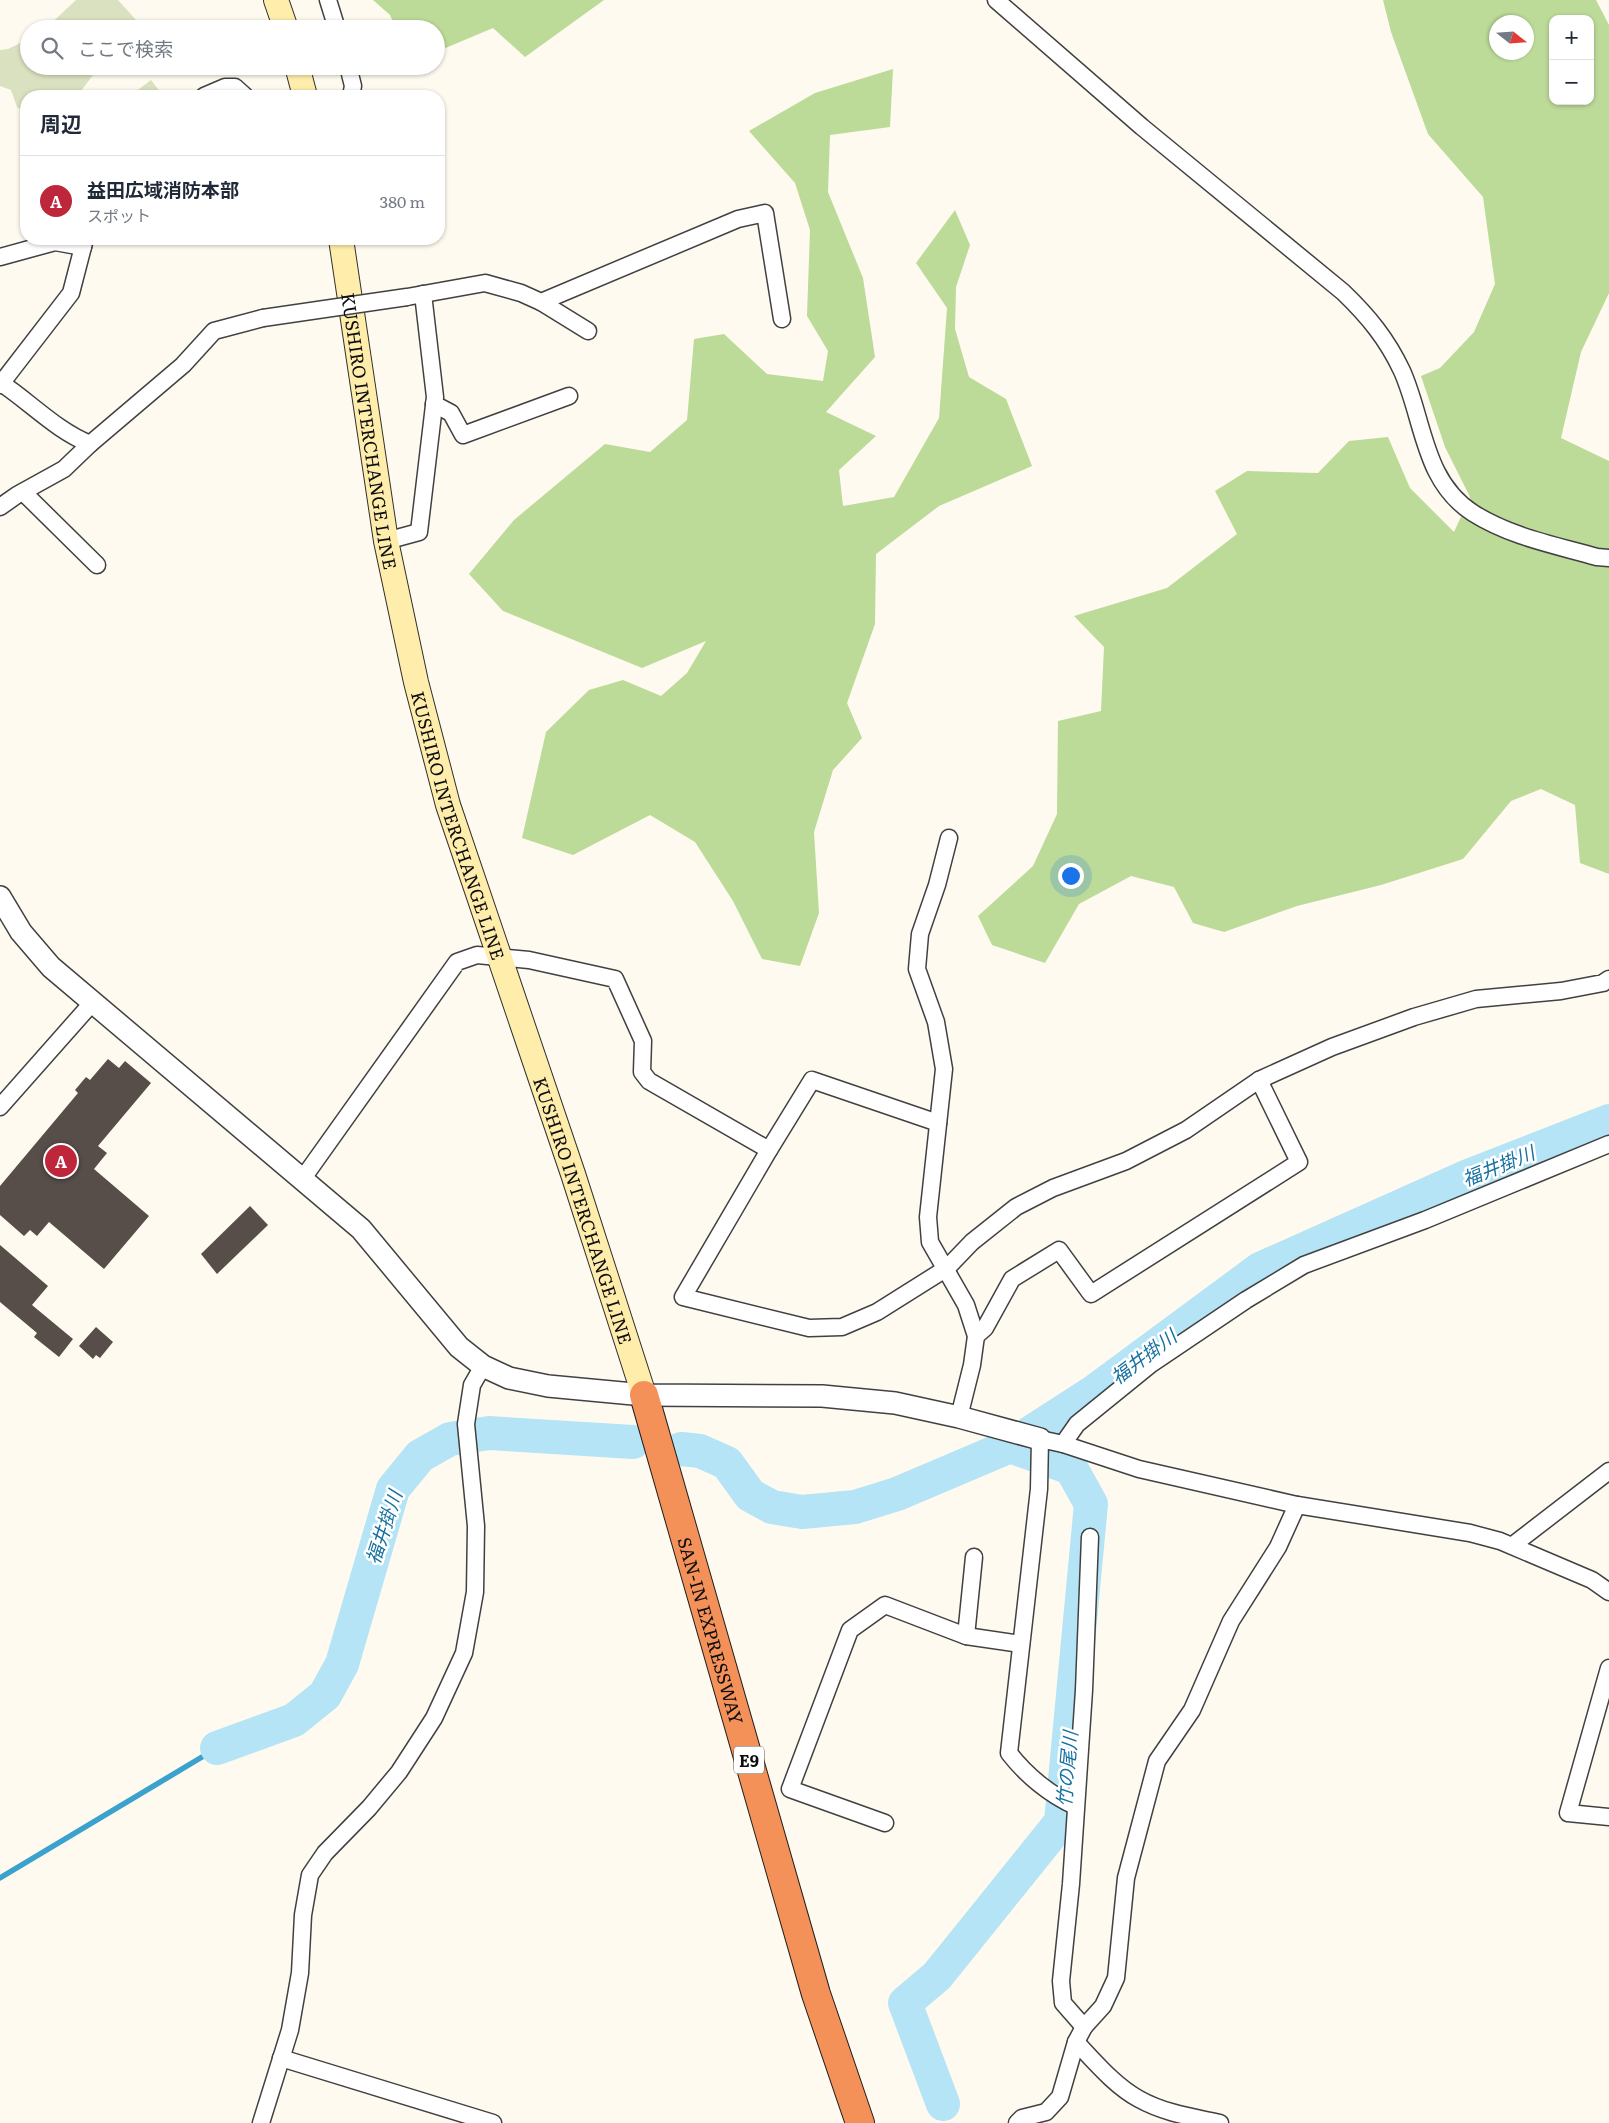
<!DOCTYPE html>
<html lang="ja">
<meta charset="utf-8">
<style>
:root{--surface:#fff;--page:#f6f6f7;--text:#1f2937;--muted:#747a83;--line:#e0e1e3;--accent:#be263c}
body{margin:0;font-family:Literata,"Noto Sans JP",serif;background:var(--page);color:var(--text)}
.controls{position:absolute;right:15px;top:15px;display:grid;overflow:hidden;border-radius:10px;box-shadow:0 1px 4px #0004}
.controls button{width:45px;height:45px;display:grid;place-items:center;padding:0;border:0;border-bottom:1px solid var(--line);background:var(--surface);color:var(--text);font:25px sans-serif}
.compass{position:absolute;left:1489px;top:15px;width:45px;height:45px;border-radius:50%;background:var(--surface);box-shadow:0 1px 4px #0004;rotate:107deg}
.you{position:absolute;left:1070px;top:875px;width:18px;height:18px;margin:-12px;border:4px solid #fff;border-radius:50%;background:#1a73e8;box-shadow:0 0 0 8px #1a73e833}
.badge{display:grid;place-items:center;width:32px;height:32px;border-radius:50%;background:var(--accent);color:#fff;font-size:16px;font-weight:700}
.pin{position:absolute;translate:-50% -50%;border:2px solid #fff;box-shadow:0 1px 5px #0006}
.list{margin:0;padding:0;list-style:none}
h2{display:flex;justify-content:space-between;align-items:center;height:65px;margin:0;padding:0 20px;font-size:21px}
h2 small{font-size:16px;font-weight:400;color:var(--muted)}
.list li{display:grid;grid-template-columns:32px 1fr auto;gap:15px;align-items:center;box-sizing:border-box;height:90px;padding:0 20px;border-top:1px solid var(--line)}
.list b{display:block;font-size:19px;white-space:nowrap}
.list p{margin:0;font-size:16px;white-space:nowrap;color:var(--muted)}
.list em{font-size:16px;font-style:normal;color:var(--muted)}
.icon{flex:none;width:28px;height:28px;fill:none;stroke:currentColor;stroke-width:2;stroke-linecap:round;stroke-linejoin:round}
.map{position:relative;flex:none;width:1609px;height:2123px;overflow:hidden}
.search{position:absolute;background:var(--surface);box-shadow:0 1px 4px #0004;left:20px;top:20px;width:425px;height:55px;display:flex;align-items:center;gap:12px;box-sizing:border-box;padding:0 18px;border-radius:28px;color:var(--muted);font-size:19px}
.panel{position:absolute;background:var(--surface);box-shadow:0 1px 4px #0004;left:20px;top:90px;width:425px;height:155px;border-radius:20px}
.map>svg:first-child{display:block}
</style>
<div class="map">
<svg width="1609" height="2123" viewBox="0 0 1609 2123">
<rect width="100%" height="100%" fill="#fffaef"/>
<g fill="#bcda98" fill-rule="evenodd">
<path d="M 373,0 L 604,0 L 525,57 L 493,28 L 436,52 L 436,29 L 396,29 L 390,15 Z"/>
<path d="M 1383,0 L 1596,0 L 1609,25 L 1609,293 L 1581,352 L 1561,438 L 1609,461 L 1609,874 L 1580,863 L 1575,805 L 1541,789 L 1511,801 L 1463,859 L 1381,885 L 1297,906 L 1224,932 L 1193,923 L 1174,887 L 1131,876 L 1079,904 L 1045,963 L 992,945 L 978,916 L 1033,866 L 1057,814 L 1058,721 L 1101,711 L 1104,647 L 1074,616 L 1167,588 L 1237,534 L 1215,491 L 1247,471 L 1318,473 L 1349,441 L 1388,437 L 1410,488 L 1454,532 L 1470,497 L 1445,447 L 1421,376 L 1440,368 L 1474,332 L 1495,284 L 1483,197 L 1428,134 L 1391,32 ZM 1553,19 L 1590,19 L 1590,101 L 1553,101 ZM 1496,22 L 1526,22 L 1526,52 L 1496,52 Z"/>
<path d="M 893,69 L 890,127 L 830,135 L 828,192 L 863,278 L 875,357 L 826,412 L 876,436 L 839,470 L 843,506 L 894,497 L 939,418 L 947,308 L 916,263 L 955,210 L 970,245 L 956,287 L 955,329 L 969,377 L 1006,399 L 1032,466 L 939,506 L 876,554 L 875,624 L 847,703 L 862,738 L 833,770 L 814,832 L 819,913 L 800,966 L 762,959 L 733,901 L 695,842 L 650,815 L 573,855 L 522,838 L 546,732 L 589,690 L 623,680 L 661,696 L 687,673 L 706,641 L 642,668 L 503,611 L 469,574 L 514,520 L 605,444 L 650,452 L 687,420 L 694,339 L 724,334 L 767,374 L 823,381 L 828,351 L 807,316 L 810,230 L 795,183 L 749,131 L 815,93 Z"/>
</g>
<g fill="#d9e1c0">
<path d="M 76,0 L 118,0 L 136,20 L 129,29 L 45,29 Z"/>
<path d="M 29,39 L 29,66 L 100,66 L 77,96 L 26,96 L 26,113 L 17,107 L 11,90 L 0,86 L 0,50 L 8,49 Z"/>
<path d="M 151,80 L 163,96 L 130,96 Z"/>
</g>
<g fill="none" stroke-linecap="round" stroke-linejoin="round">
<path stroke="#3ba1cd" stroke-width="5.5" d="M 0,1878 L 217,1748"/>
<g stroke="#b4e4f6" stroke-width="34">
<path d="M 681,1449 L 700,1451 L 727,1463 L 750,1495 L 772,1507 L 802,1512 L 855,1507 L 897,1494 L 1010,1446 L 1095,1391 L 1260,1269 L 1468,1176 L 1609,1121"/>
<path d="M 217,1748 L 294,1720 L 325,1695 L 342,1664 L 393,1489 L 420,1456 L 450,1439 L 489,1433 L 633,1442"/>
<path d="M 943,2104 L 905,2003 L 937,1976 L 1061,1822 L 1091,1504 L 1071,1468 L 1010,1446"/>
</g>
</g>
<g fill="#574e4a">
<path d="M 108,1059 L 119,1068 L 125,1061 L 151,1083 L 98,1146 L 107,1153 L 94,1169 L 149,1216 L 104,1269 L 49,1222 L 37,1236 L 30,1230 L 24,1236 L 0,1215 L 0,1186 L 78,1093 L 75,1090 L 86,1077 L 90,1080 Z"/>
<path d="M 250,1206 L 268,1225 L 217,1274 L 201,1254 Z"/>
<path d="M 0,1245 L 48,1286 L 32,1305 L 73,1339 L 59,1357 L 34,1337 L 37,1333 L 0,1302 Z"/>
<path d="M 96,1327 L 113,1342 L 100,1358 L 96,1355 L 93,1359 L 79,1346 Z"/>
</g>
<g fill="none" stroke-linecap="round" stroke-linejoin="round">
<defs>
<g id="minor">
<path d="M 328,0 L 337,29"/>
<path d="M 996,0 L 1142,127 L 1343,292 C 1368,316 1387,339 1402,371 C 1424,420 1423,481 1473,513 C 1511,537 1555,545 1597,557 L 1609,558"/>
<path d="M 348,66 L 353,86 L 351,96"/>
<path d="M 204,96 L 225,87 L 235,87 L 245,96"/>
<path d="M 0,257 L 55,242 L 83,247"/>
<path d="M 407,297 L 485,283 L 521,293 L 541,302 L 738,219 L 765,213 L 782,319"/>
<path d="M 541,302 L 588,331"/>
<path d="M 1,383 C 31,403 57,431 90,444 L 183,365 L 214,331 L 263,318"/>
<path d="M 0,385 L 71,293 L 85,239"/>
<path d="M 434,404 L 451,413 L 463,435 L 569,396"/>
<path d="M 23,492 L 97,565"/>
<path d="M 0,507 L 17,495 L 64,469 L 90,444"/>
<path d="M 386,541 L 419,532 L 435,397 L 423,294"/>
<path d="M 949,838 L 937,885 L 920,934 L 917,969 L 936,1022 L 944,1069 L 928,1217 L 930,1242 L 966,1305 L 976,1336 L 972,1365 L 959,1417"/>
<path d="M 0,1107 L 92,1003"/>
<path d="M 769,1150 L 812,1080 L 938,1123"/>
<path d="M 301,1181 L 457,962 L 477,955 L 529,960 L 615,979 L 643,1041 L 642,1072 L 649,1081 L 769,1150 L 683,1297 L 809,1328 L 842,1327 L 877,1312 L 947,1268 L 972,1242 L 1016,1207 L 1053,1188 L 1126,1161 L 1186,1130 L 1259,1080 L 1332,1047 L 1414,1017 L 1476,999 L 1561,991 L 1603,983 L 1609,979"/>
<path d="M 976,1336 L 985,1328 L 1012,1279 L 1059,1250 L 1091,1294 L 1299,1162 L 1259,1080"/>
<path d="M 1063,1444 L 1077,1424 L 1151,1364 L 1246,1300 L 1304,1265 L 1425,1220 L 1609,1144"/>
<path d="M 1513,1545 L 1609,1471"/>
<path d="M 966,1636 L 974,1557"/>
<path d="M 1609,1668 L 1568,1813 L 1609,1817"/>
<path d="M 1075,1806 C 1050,1795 1026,1775 1009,1753 L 1039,1489 L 1040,1439 L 1063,1444 L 1139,1469 L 1297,1505 L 1470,1533 L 1500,1541 L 1592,1580 L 1609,1592"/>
<path d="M 885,1823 L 790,1789 L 850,1630 L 885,1605 L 966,1636 L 1021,1644"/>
<path d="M 1084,2027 L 1063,2003 L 1061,1981 L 1071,1884 L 1084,1690 L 1090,1537"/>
<path d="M 1076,2042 C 1095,2062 1115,2086 1139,2099 C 1164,2113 1192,2117 1220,2123"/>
<path d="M 281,2058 L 493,2123"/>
<path d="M 261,2123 L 290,2030 L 300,1973 L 303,1915 L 310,1875 L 325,1853 L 369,1808 L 399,1772 L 434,1718 L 464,1653 L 475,1592 L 476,1526 L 466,1424 L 472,1385 L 483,1366"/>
<path d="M 1017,2123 L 1022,2118 L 1046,2112 L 1060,2097 L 1076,2042 L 1084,2027 L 1103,2006 L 1116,1978 L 1126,1878 L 1157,1761 L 1192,1710 L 1231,1621 L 1278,1547 L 1297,1505"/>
</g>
<path id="tertiary" d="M 0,897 L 21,932 L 51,967 L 361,1229 L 459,1347 L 483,1366 L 509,1378 L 548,1386 L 644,1395 L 822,1396 L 895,1403 L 959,1417 L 1040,1439"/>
<g id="secondary">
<path d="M 276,0 L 286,29"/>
<path d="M 297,66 L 305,96"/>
<path id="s1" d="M 341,239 L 386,541 L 416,682 L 448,805 L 573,1174 L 644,1395"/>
</g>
<g id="motorway">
<path id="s2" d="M 644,1395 L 816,1994 L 860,2123"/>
</g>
</defs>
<use href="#minor" stroke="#414141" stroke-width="19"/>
<use href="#tertiary" stroke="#414141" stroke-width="24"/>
<use href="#secondary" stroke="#303030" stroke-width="26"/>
<use href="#motorway" stroke="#1f1f1f" stroke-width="30"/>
<use href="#minor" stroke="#fff" stroke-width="16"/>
<use href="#tertiary" stroke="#fff" stroke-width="21"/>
<use href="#secondary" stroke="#ffedab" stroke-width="24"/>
<use href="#motorway" stroke="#f49158" stroke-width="28"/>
<defs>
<path id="minor-bridge" d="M 263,318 L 407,297"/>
</defs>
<use href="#minor-bridge" stroke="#414141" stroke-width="19" stroke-linecap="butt"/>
<use href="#minor-bridge" stroke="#fff" stroke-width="16"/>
</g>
<g text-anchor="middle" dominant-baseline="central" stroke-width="5" stroke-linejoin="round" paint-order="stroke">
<rect fill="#fff" stroke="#565656" stroke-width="1" x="734" y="1746.5" width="30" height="27" rx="4"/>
<g font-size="16" font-weight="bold" fill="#0e0e0e">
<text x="749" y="1760">E9</text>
</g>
<g font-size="18" fill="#0e0e0e" stroke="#fff">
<text stroke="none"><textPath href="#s1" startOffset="194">KUSHIRO INTERCHANGE LINE</textPath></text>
<text stroke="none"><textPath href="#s1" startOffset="599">KUSHIRO INTERCHANGE LINE</textPath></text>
<text stroke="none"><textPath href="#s1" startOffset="1004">KUSHIRO INTERCHANGE LINE</textPath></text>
<text stroke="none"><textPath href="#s2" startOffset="245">SAN-IN EXPRESSWAY</textPath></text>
</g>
<g font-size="19" font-style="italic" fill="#1771a0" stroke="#fff">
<text transform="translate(1498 1165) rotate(-22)">福井掛川</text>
<text transform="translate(1143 1356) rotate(-37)">福井掛川</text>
<text transform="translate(383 1527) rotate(-72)">福井掛川</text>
<text transform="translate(1066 1769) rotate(-85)">竹の尾川</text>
</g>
</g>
</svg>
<div class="controls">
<button>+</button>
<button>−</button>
</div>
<svg class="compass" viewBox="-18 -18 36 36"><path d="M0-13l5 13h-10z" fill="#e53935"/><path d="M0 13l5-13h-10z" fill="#747a83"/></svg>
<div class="you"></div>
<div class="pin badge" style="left:61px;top:1161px">A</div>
<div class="search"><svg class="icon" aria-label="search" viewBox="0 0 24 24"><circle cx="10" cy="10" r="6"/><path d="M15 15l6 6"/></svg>ここで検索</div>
<section class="panel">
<h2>周辺<small></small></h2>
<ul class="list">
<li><span class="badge">A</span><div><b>益田広域消防本部</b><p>スポット</p></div><em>380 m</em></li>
</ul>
</section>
</div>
